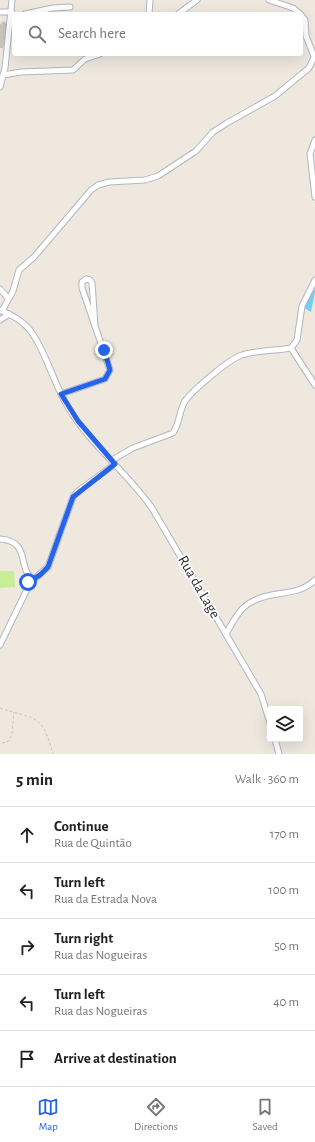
<!DOCTYPE html>
<meta charset="utf-8">
<style>
:root{--surface:#fff;--page:#f6f6f6;--text:#202124;--muted:#757577;--line:#e0e0e0;--accent:#2563eb}
body{margin:0;font-family:"Alegreya Sans",sans-serif;background:var(--page);color:var(--text)}
.controls{position:absolute;right:12px;bottom:12px;display:grid;overflow:hidden;border-radius:4px;box-shadow:0 4px 16px #0002}
.controls button{width:36px;height:36px;display:grid;place-items:center;padding:0;border:0;border-bottom:1px solid var(--line);background:var(--surface);color:var(--text);font:20px sans-serif}
.stop{position:absolute;width:12px;height:12px;margin:-9px;border:3px solid #2563eb;border-radius:50%;background:#fff}
.stop.end{background:#2563eb;border-color:#fff;box-shadow:0 1px 4px #0008}
.list{margin:0;padding:0;list-style:none}
h2{display:flex;justify-content:space-between;align-items:center;height:52px;margin:0;padding:0 16px;font-size:17px}
h2 small{font-size:13px;font-weight:400;color:var(--muted)}
.list li{display:grid;grid-template-columns:26px 1fr auto;gap:12px;align-items:center;box-sizing:border-box;height:56px;padding:0 16px;border-top:1px solid var(--line)}
.list b{display:block;font-size:15px;white-space:nowrap}
.list p{margin:0;font-size:13px;white-space:nowrap;color:var(--muted)}
.list em{font-size:13px;font-style:normal;color:var(--muted)}
.icon{flex:none;width:22px;height:22px;fill:none;stroke:currentColor;stroke-width:2;stroke-linecap:round;stroke-linejoin:round}
.map{position:relative;flex:none;width:315px;height:754px;overflow:hidden}
.search{position:absolute;background:var(--surface);box-shadow:0 4px 16px #0002;left:12px;right:12px;top:12px;height:44px;display:flex;align-items:center;gap:10px;box-sizing:border-box;padding:0 14px;border-radius:4px;color:var(--muted);font-size:15px}
.sheet{height:332px;background:var(--surface)}
nav{display:flex;justify-content:space-around;align-items:center;box-sizing:border-box;height:56px;border-top:1px solid var(--line);background:var(--surface);font-size:11px;color:var(--muted)}
nav a{display:grid;justify-items:center;gap:2px}
nav .on{color:var(--accent)}
.map>svg:first-child{display:block}
</style>
<div class="map">
<svg width="315" height="754" viewBox="0 0 315 754">
<defs>
<filter id="shadow"><feDropShadow dx="2" dy="-2" stdDeviation="1" flood-color="#0004"/></filter>
</defs>
<rect width="100%" height="100%" fill="#eee8df"/>
<path fill="#c9ec97" d="M 0,571 L 14,571 L 15,587 L 0,588 Z"/>
<path fill="#72d0f1" d="M 314,285 L 315,292 L 311,312 L 304,308 Z"/>
<path fill="#cac6be" filter="url(#shadow)" d="M 0,24 L 5,25 L 3,48 L 0,48 Z"/>
<g fill="none" stroke-linecap="round" stroke-linejoin="round">
<defs>
<g id="minor">
<path d="M 269,0 L 293,8 L 300,14"/>
<path d="M 0,12 L 12,12"/>
<path d="M 25,14 L 53,8 L 70,7"/>
<path d="M 149,14 L 150,0"/>
<path d="M 178,14 L 197,0"/>
<path d="M 301,15 L 305,20 L 306,36 L 314,56"/>
<path d="M 3,75 L 21,72 L 73,70 L 85,59 L 100,54"/>
<path d="M 0,87 L 5,68 L 12,0"/>
<path d="M 315,140 L 310,154 L 315,197"/>
<path d="M 0,289 L 8,298"/>
<path d="M 0,310 C 11,315 22,320 30,330 C 47,353 53,383 68,407 C 90,445 127,472 152,508 L 261,694 L 270,723"/>
<path d="M 2,311 L 13,291 L 19,270 L 34,257 L 91,190 L 98,185 L 109,182 L 145,180 L 158,176 L 196,151 L 213,132 L 227,123 L 275,96 L 309,68 L 315,55"/>
<path d="M 0,320 L 9,314"/>
<path d="M 291,348 L 315,385"/>
<path d="M 61,394 L 105,379 L 110,370 L 82,288 L 82,282 L 86,279 L 90,280 L 92,283 L 95,326"/>
<path d="M 112,460 L 133,448 L 173,433 C 180,423 179,411 185,401 C 193,390 229,359 242,355 C 257,350 275,351 291,348 L 297,340 L 302,306 L 315,280"/>
<path d="M 0,539 C 31,541 17,568 33,580 L 48,567 L 73,497 L 78,491 L 115,464"/>
<path d="M 226,634 C 231,625 236,615 243,608 C 264,588 297,599 315,580"/>
<path d="M 0,645 L 32,579"/>
<path d="M 275,739 L 279,754"/>
</g>
</defs>
<use href="#minor" stroke="#b3b6c0" stroke-width="7"/>
<g stroke="#c8c8c8" stroke-width="1" stroke-dasharray="3 2" stroke-linecap="butt">
<path d="M 0,708 C 36,720 42,713 53,754"/>
<path d="M 2,743 L 9,741 L 12,734 L 14,712"/>
</g>
<use href="#minor" stroke="#fff" stroke-width="5"/>
</g>
<g fill="none" stroke-linecap="round" stroke-linejoin="round">
<path stroke="#2563eb" stroke-width="5" d="M 28,582 L 40,575 L 48,567 L 73,497 L 115,464 L 78,421 L 61,394 L 105,379 L 110,370 L 104,350"/>
</g>
<g text-anchor="middle" dominant-baseline="central" stroke-width="3.5" stroke-linejoin="round" paint-order="stroke">
<g font-size="15" fill="#2d2d2d" stroke="#fff">
<text transform="translate(199 587) rotate(60)">Rua da Lage</text>
</g>
</g>
</svg>
<div class="controls">
<button><svg class="icon" aria-label="layers" viewBox="0 0 24 24"><path d="M12 4l9 5-9 5-9-5zM3 14l9 5 9-5"/></svg></button>
</div>
<div class="stop" style="left:28px;top:582px"></div>
<div class="stop end" style="left:104px;top:350px"></div>
<div class="search"><svg class="icon" aria-label="search" viewBox="0 0 24 24"><circle cx="10" cy="10" r="6"/><path d="M15 15l6 6"/></svg>Search here</div>
</div>
<section class="sheet">
<h2>5 min<small>Walk · 360 m</small></h2>
<ul class="list">
<li><svg class="icon" aria-label="ahead" viewBox="0 0 24 24"><path d="M12 20V5M6 11l6-6 6 6"/></svg><div><b>Continue</b><p>Rua de Quintão</p></div><em>170 m</em></li>
<li><svg class="icon" aria-label="left" viewBox="0 0 24 24"><path d="M17 20v-9H6M10 6l-5 5 5 5"/></svg><div><b>Turn left</b><p>Rua da Estrada Nova</p></div><em>100 m</em></li>
<li><svg class="icon" aria-label="right" viewBox="0 0 24 24"><path d="M7 20v-9h11M14 6l5 5-5 5"/></svg><div><b>Turn right</b><p>Rua das Nogueiras</p></div><em>50 m</em></li>
<li><svg class="icon" aria-label="left" viewBox="0 0 24 24"><path d="M17 20v-9H6M10 6l-5 5 5 5"/></svg><div><b>Turn left</b><p>Rua das Nogueiras</p></div><em>40 m</em></li>
<li><svg class="icon" aria-label="arrive" viewBox="0 0 24 24"><path d="M6 21V4h12l-3 4 3 4H6"/></svg><div><b>Arrive at destination</b></div></li>
</ul>
</section>
<nav>
<a class="on"><svg class="icon" aria-label="map" viewBox="0 0 24 24"><path d="M3 6l6-2 6 2 6-2v14l-6 2-6-2-6 2zM9 4v14M15 6v14"/></svg>Map</a>
<a><svg class="icon" aria-label="directions" viewBox="0 0 24 24"><path d="M12 3l9 9-9 9-9-9zM9 14v-3h6M13 9l2 2-2 2"/></svg>Directions</a>
<a><svg class="icon" aria-label="saved" viewBox="0 0 24 24"><path d="M7 4h10v16l-5-4-5 4z"/></svg>Saved</a>
</nav>
